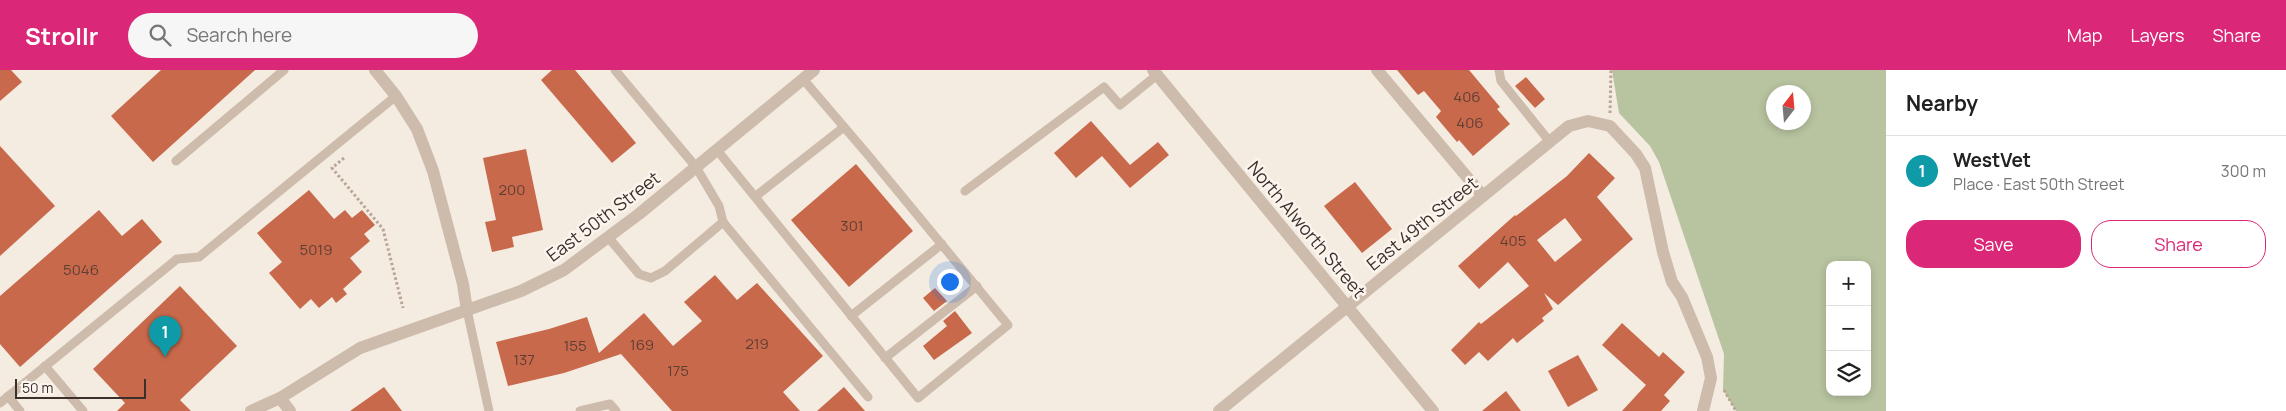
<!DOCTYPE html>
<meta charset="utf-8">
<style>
:root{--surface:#fff;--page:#f6f6f6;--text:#222;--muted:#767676;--line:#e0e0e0;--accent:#db2777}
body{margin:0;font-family:Manrope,sans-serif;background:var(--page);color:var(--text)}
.controls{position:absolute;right:15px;bottom:15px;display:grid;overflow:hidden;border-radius:10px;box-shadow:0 2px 8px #0003}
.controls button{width:45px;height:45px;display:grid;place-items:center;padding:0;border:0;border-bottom:1px solid var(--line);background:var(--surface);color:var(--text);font:25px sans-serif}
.compass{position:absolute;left:1766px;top:15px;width:45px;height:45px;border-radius:50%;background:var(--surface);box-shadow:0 2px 8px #0003;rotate:16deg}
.scale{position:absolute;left:15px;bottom:12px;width:131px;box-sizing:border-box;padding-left:5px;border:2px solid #3b302b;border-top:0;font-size:14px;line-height:18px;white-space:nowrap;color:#3b302b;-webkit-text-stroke:4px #fbf5ee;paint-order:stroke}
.you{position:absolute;left:949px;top:211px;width:18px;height:18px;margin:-12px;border:4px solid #fff;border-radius:50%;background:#1a73e8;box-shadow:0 0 0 8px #1a73e833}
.badge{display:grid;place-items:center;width:32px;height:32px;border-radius:50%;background:var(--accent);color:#fff;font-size:16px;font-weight:700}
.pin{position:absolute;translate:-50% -41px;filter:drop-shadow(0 1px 2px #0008)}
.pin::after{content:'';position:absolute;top:26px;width:18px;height:15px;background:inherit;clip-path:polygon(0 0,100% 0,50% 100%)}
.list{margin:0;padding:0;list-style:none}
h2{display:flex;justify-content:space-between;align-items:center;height:65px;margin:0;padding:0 20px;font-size:21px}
h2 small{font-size:16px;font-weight:400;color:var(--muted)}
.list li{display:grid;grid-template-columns:32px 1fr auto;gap:15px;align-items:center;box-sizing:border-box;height:70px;padding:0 20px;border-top:1px solid var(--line)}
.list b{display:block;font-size:19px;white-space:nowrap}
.list p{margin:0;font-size:16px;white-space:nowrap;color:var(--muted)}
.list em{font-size:16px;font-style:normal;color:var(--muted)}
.actions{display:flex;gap:10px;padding:15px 20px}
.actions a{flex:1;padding:11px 0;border:1px solid var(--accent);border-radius:20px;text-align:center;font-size:18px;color:var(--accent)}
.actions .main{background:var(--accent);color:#fff}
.icon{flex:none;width:28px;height:28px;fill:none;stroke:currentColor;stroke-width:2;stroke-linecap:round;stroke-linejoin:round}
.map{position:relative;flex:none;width:1886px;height:341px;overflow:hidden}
header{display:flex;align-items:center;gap:30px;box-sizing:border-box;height:70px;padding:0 25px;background:var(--accent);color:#fff}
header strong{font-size:24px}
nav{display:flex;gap:28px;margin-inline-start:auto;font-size:18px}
.search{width:350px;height:45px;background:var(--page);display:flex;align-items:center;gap:12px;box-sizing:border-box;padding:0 18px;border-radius:28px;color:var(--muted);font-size:19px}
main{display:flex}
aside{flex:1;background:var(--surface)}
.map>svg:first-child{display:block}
</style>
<header>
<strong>Strollr</strong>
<div class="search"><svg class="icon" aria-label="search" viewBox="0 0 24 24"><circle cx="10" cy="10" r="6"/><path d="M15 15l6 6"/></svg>Search here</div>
<nav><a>Map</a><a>Layers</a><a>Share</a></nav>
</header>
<main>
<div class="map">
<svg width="1886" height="341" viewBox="0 0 1886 341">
<rect width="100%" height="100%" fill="#f4ebe1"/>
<path fill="#b8c4a0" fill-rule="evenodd" d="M 1612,0 L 1886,0 L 1886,341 L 1736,341 L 1723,320 L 1724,284 L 1659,92 L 1650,76 L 1619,43 ZM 1774,22 L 1804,22 L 1804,52 L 1774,52 ZM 1830,195 L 1867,195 L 1867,322 L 1830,322 Z"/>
<g fill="#c8694b" fill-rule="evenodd">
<path d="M 0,0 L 11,0 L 22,12 L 0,31 Z"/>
<path d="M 161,0 L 255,0 L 153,92 L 111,46 Z"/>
<path d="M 552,0 L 575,0 L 636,73 L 612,93 L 541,10 Z"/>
<path d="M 1397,0 L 1469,0 L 1500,37 L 1497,39 L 1510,54 L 1473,86 L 1459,70 L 1457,72 L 1436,47 L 1441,41 L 1424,21 L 1418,25 Z"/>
<path d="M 1526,7 L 1545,29 L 1535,38 L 1515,16 Z"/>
<path d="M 1091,51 L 1130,95 L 1158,72 L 1169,85 L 1130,118 L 1102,86 L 1076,108 L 1054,83 Z"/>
<path d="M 0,76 L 55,136 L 0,186 Z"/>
<path d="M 526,79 L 543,160 L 512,167 L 514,177 L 492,182 L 485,152 L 496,150 L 483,88 Z"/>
<path d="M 1589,83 L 1615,108 L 1597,127 L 1633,169 L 1558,235 L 1544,223 L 1553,239 L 1542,248 L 1544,251 L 1517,273 L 1513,268 L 1488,291 L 1479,282 L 1465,295 L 1451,280 L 1479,252 L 1481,254 L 1529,216 L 1508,192 L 1479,219 L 1458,196 L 1515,145 L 1516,146 L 1567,106 ZM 1565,148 L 1582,170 L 1555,192 L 1537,170 Z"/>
<path d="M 856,94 L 913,161 L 849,217 L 791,150 Z"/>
<path d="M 1355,112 L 1392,159 L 1362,183 L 1324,136 Z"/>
<path d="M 309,120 L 334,149 L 345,140 L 352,148 L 362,140 L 375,155 L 364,164 L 370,171 L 350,188 L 362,202 L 343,219 L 347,224 L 336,233 L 332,227 L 319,238 L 311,229 L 300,239 L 269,203 L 282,192 L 257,163 Z"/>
<path d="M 99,140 L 122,166 L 142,149 L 162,172 L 20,297 L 0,274 L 0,226 Z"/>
<path d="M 715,205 L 737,230 L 757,213 L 823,286 L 783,322 L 800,341 L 672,341 L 621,284 L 564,303 L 508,316 L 496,272 L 549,259 L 587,247 L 599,283 L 644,243 L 673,276 L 702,251 L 684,232 Z"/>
<path d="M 180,216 L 237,276 L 180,330 L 191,341 L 117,341 L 125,333 L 93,299 Z"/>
<path d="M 935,218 L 947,231 L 934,241 L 923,228 Z"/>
<path d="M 955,241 L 972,263 L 934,290 L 923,276 L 947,256 L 943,251 Z"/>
<path d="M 1622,253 L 1659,287 L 1663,282 L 1685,302 L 1664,325 L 1670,331 L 1661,341 L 1622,341 L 1646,315 L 1602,275 Z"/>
<path d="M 1578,285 L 1598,320 L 1568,337 L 1548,301 Z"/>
<path d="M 384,317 L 402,341 L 350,341 Z"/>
<path d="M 844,317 L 865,341 L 817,341 Z"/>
<path d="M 1506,321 L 1521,341 L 1482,341 Z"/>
</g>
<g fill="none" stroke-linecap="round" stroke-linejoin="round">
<g stroke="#b9a596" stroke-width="3" stroke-dasharray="2.5 2.5" stroke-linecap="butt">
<path d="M 1610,43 L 1611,0"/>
<path d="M 344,88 L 332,98 L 383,159 L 403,238"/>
<path d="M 1724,320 L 1736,341"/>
</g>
<g stroke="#cdbbac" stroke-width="9">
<path d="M 1499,0 L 1501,11 L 1550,72"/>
<path d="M 717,80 L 918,328 L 1008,255 L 868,85 L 803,9"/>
<path d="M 176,91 L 284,0"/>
<path d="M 965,121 L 1104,17 L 1120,35 L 1157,5"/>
<path d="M 756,126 L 844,57"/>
<path d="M 723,152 L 868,327"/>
<path d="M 608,167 L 639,204 L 651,208 L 665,201 L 723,152 L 719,136 L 696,97 L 615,0"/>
<path d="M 467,240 L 489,341"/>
<path d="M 851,246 L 942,174"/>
<path d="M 885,288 L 977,216"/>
<path d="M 45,296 L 83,341"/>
<path d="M 8,326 L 20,341"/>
<path d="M 0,333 L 177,189 L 199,187 L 396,26"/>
<path d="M 580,341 L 610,334 L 616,341"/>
</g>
<g stroke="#cdbbac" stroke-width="12">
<path d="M 375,0 L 396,26 L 417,59 L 433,101 L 463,214 L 467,240"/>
<path d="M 1377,0 L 1483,126"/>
<path d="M 280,328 L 290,341"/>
<path d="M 251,341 L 280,328 L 360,278 L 521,221 L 564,200 L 639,144 L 814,0"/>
<path d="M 1219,341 L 1569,56 L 1588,51 L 1610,56 L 1636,84 L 1645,98 L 1663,182 L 1672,212 L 1682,227 L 1707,287 L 1711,308 L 1703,341"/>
</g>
<path stroke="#cdbbac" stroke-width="12" d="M 1153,0 L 1433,341"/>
</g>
<g text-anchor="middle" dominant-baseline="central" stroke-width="5" stroke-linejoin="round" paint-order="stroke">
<g font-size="15" fill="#5e3e33">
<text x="1467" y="26">406</text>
<text x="1470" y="52">406</text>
<text x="512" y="119">200</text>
<text x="852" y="155">301</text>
<text x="1513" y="170">405</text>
<text x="316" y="179">5019</text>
<text x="81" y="199">5046</text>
<text x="757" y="273">219</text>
<text x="642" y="274">169</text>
<text x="575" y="275">155</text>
<text x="524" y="289">137</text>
<text x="678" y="300">175</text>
</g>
<g font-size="18" fill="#3b302b" stroke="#fbf5ee">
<text transform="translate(603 146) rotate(-37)">East 50th Street</text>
<text transform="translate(1422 153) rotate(-39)">East 49th Street</text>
<text transform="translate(1307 159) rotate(50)">North Alworth Street</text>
</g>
</g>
</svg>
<div class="controls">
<button>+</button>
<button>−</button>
<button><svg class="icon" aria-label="layers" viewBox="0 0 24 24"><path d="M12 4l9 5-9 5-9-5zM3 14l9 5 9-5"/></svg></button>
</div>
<svg class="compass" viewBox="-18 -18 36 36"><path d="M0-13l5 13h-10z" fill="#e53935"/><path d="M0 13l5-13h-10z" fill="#767676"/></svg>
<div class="scale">50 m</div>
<div class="you"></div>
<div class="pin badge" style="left:165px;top:287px;background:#0f9aa8">1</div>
</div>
<aside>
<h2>Nearby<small></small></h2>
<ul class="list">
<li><span class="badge" style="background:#0f9aa8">1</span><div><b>WestVet</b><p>Place · East 50th Street</p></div><em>300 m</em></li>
</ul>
<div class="actions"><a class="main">Save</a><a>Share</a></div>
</aside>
</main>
